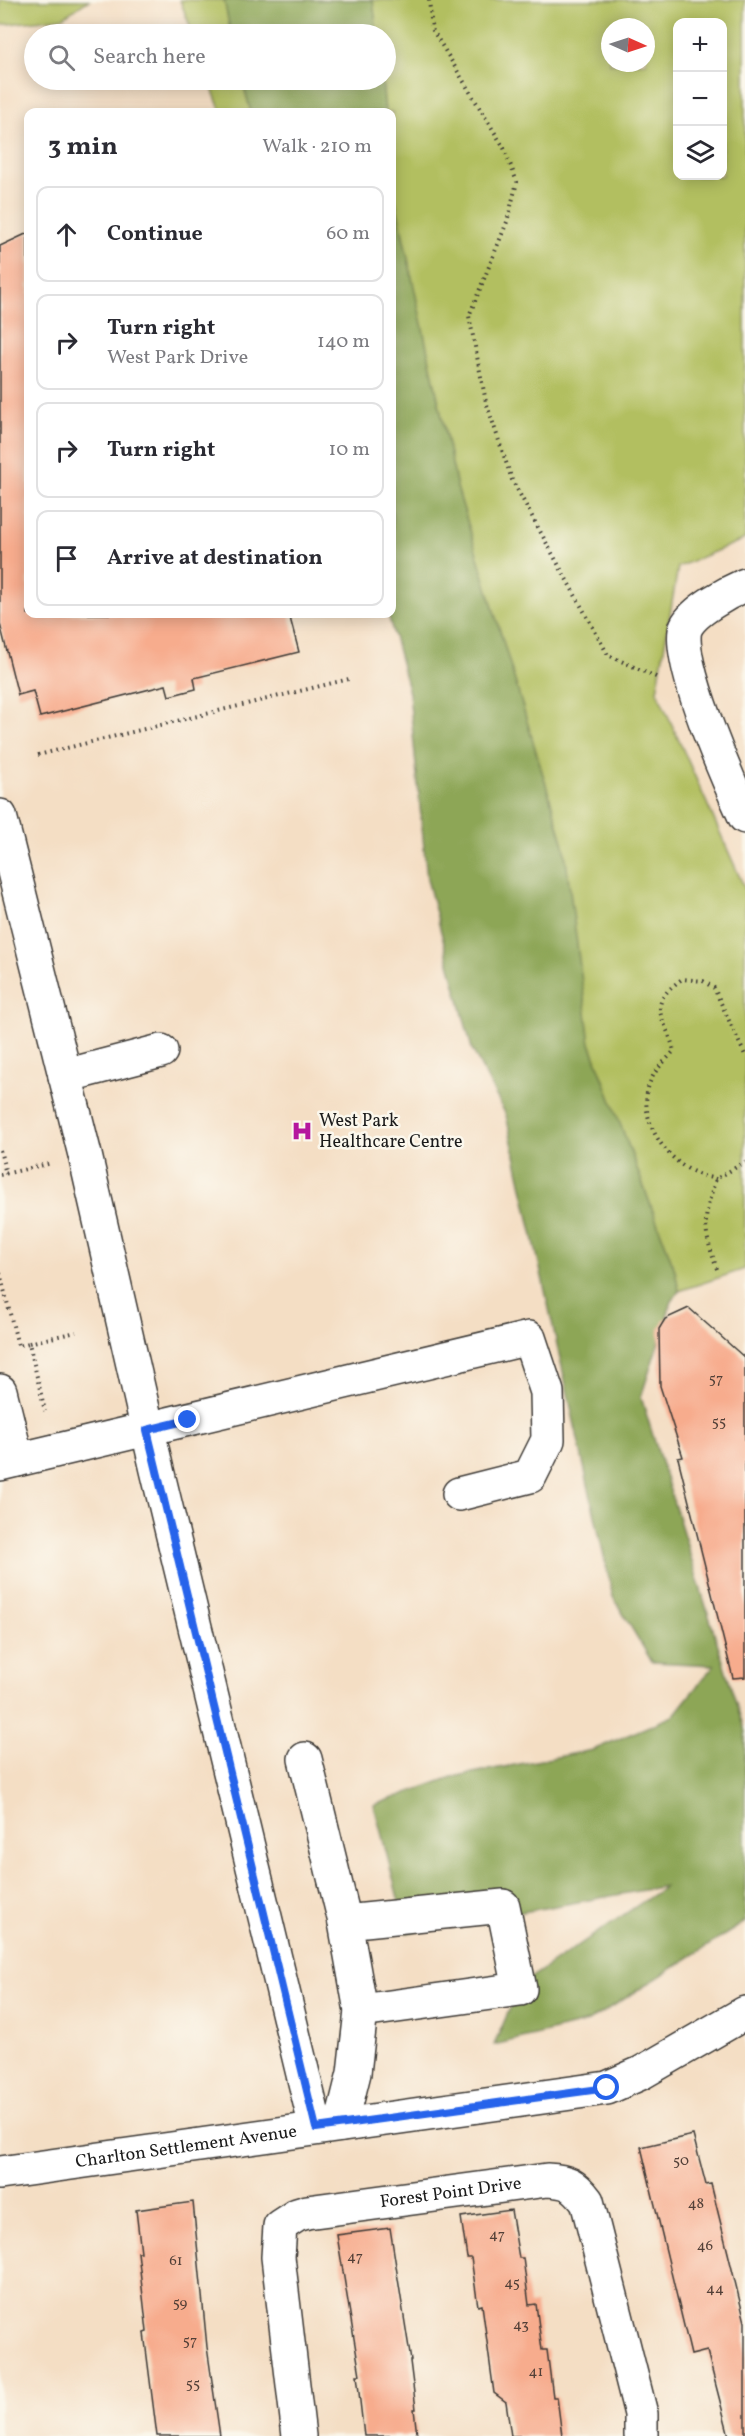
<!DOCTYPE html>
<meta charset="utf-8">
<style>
:root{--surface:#fff;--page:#f2f2f3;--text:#2b2b33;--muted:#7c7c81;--line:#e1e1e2}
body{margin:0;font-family:Vollkorn,serif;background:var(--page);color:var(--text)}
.controls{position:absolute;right:18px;top:18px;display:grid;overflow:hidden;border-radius:12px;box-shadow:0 3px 15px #0003}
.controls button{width:54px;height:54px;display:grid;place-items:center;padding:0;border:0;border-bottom:2px solid var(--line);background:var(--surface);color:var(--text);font:30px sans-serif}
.compass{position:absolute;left:601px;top:18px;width:54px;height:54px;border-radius:50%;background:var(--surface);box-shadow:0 3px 15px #0003;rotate:93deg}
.stop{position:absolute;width:18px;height:18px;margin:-14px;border:4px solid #2563eb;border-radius:50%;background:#fff}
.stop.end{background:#2563eb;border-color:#fff;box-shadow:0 2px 6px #0008}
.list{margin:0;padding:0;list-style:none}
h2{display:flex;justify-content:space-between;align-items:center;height:78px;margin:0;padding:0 24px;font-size:26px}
h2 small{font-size:20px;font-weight:400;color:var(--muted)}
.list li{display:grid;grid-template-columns:39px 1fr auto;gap:18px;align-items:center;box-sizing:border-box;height:96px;margin:0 12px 12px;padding:0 12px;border:2px solid var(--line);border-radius:12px}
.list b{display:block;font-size:22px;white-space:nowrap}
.list p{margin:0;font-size:20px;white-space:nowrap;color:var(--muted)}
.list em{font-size:20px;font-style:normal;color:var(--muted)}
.icon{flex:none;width:33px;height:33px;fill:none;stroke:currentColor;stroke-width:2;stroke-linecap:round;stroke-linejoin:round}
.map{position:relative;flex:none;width:745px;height:2436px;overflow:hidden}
.search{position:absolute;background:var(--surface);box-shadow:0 3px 15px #0003;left:24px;top:24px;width:372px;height:66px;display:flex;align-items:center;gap:15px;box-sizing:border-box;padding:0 21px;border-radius:33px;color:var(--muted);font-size:22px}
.panel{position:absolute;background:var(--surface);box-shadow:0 3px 15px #0003;left:24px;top:108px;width:372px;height:510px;border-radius:12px}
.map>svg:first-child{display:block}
</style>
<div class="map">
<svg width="745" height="2436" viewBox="0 0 745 2436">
<rect width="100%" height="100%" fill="#fbf7ec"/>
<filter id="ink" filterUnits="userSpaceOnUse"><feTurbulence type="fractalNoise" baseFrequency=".0167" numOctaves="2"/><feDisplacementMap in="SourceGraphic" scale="12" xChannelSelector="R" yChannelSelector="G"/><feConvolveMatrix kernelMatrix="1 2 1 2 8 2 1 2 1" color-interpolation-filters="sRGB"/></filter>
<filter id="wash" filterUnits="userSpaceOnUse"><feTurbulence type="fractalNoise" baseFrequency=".008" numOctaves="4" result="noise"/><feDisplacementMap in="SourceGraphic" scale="24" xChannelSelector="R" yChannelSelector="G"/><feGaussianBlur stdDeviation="1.35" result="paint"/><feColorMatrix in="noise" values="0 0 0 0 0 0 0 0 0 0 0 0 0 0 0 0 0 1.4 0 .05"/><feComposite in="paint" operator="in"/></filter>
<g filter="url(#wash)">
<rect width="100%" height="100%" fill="#f4dec4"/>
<g fill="#b2bf61" stroke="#676e3e" stroke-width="1.5" fill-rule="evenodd">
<path d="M 0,0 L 89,0 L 62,18 L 0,25 Z"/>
<path d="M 180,0 L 745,0 L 745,539 L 678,567 L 657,691 L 745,889 L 745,1269 L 679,1291 L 392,588 L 392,112 L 221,112 L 209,80 L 386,80 L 386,34 L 193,34 ZM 678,22 L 722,22 L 722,176 L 678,176 ZM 610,27 L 646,27 L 646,63 L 610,63 Z"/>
</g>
<g fill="#8da657" stroke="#54613a" stroke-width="1.5">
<path d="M 224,0 L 373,0 L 377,34 L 231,34 Z"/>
<path d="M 242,80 L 382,80 L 385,112 L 251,112 Z"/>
<path d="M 392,171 L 393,189 L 457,487 L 564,845 L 590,1043 L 675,1270 L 679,1291 L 672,1301 L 641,1397 L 745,1732 L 745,1922 L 588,2022 L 494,2045 L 520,1985 L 666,1886 L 407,1933 L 374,1805 L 452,1777 L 593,1750 L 673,1716 L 714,1665 L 652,1662 L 613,1597 L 506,1115 L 472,1049 L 427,879 L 409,693 L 388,614 L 392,614 Z"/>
</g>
<g id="blocks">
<g fill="#f7ac8d">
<path d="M 28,233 L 28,614 L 289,614 L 299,652 L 194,678 L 196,689 L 169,696 L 166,685 L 40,717 L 33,691 L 18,695 L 0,624 L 0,246 Z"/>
<path d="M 689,1308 L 745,1358 L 745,1677 L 733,1678 L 678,1458 L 683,1457 L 660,1386 L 659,1329 L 665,1319 Z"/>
<path d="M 693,2135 L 706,2185 L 711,2184 L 745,2322 L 745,2436 L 729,2436 L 707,2351 L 691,2355 L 641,2147 Z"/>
<path d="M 193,2202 L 207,2347 L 220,2436 L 157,2436 L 144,2333 L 147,2332 L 138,2252 L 141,2252 L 136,2210 Z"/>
<path d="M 511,2210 L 519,2258 L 523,2258 L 529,2305 L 536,2304 L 542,2350 L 547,2350 L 553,2397 L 557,2397 L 562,2436 L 511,2436 L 506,2402 L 494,2393 L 482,2305 L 478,2306 L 471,2258 L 467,2258 L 461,2217 Z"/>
<path d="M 390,2228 L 411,2361 L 410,2361 L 416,2409 L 414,2409 L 417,2436 L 364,2436 L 357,2375 L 360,2375 L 337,2235 Z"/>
</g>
</g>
</g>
<g filter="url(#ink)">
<use href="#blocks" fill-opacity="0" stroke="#3c3935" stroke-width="1.5"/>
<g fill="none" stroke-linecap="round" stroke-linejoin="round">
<defs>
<g id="minor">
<path d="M 745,585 C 729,592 694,610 686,627 C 673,656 730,784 745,817"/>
<path d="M 0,816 L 85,1155 L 157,1470 L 316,2128"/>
<path d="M 65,1076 L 161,1051"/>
<path d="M 0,1391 L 17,1460"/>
<path d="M 0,1464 L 529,1338 L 547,1392 L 548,1440 L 530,1476 L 459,1494"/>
<path d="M 305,1759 L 345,1922 L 503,1906 L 520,1989 L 361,2011"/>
<path d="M 341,2125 L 354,2073 L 361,2011 L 345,1922"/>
<path id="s1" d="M 0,2173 L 607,2088 L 641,2073 L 745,2013"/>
<path id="s2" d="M 299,2436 L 278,2257 L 280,2226 L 297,2215 L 307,2212 L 547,2180 C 568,2181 574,2184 587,2201 L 641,2414 L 641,2436"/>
</g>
</defs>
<use href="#minor" stroke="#3c3935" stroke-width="36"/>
<g stroke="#3c3935" stroke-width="4" stroke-dasharray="1.5 4.5" stroke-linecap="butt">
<path d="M 429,0 L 432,29 L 504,148 L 517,182 L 507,222 L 469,316 L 486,402 L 512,480 L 608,655 L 656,677"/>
<path d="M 38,755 L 349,679"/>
<path d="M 0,1150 L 6,1174"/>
<path d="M 0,1175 L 52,1163"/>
<path d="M 716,1179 C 709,1177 700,1176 694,1172 C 661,1157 633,1110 653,1076 C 658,1067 667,1059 674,1051 C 666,1016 643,1007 682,979 L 703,981 L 714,988 L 745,1055"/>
<path d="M 717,1269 C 703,1229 702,1220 716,1179 L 745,1162"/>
<path d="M 0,1273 L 18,1346 L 29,1343 L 45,1411"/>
<path d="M 29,1343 L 76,1332"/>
</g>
<use href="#minor" stroke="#fff" stroke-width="33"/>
</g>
</g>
<g fill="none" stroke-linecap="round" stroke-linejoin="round" filter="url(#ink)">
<path stroke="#2563eb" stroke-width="8" d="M 188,1420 L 147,1430 L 316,2128 L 607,2088"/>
</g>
<defs>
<symbol id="hospital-bare" viewBox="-9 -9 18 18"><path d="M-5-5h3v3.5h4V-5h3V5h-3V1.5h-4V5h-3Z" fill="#b5179e" stroke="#fbf7ec" stroke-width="2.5" paint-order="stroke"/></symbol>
</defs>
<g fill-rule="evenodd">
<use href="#hospital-bare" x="287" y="1116" width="30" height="30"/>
</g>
<g text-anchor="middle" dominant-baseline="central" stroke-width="5" stroke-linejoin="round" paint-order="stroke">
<g font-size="15" fill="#534038">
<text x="716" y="1379">57</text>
<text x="719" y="1422">55</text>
<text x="681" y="2161">50</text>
<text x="696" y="2204">48</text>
<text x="497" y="2235">47</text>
<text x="705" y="2246">46</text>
<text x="355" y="2257">47</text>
<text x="176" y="2261">61</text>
<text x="512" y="2283">45</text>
<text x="715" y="2289">44</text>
<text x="180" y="2303">59</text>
<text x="521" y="2325">43</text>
<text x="190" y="2341">57</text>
<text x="536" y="2372">41</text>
<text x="193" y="2384">55</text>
</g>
<g font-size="18" fill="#1c1c1c" stroke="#fbf7ec" text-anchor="start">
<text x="319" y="1121">West Park<tspan x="319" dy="21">Healthcare Centre</tspan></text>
</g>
<g font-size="18" fill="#1c1c1c" stroke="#fbf7ec">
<text stroke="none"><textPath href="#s1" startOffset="188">Charlton Settlement Avenue</textPath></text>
<text stroke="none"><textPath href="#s2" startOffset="387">Forest Point Drive</textPath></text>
</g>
</g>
</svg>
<div class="controls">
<button>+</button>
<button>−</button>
<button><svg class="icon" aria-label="layers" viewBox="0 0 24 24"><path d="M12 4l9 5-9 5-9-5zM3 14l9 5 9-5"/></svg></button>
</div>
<svg class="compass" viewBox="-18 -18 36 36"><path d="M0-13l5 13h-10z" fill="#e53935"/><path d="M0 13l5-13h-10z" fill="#7c7c81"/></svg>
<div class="stop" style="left:607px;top:2088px"></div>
<div class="stop end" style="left:188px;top:1420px"></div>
<div class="search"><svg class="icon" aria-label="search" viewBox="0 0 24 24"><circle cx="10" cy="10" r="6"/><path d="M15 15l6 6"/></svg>Search here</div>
<section class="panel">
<h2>3 min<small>Walk · 210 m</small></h2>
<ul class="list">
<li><svg class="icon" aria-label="ahead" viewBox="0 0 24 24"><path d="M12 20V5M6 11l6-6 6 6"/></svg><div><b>Continue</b></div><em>60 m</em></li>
<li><svg class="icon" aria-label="right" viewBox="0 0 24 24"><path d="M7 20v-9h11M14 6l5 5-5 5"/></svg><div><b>Turn right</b><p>West Park Drive</p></div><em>140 m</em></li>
<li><svg class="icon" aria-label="right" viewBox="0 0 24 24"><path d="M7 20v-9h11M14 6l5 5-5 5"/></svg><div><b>Turn right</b></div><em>10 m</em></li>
<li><svg class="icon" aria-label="arrive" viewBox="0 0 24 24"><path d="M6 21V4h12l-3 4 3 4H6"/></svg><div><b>Arrive at destination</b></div></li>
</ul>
</section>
</div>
